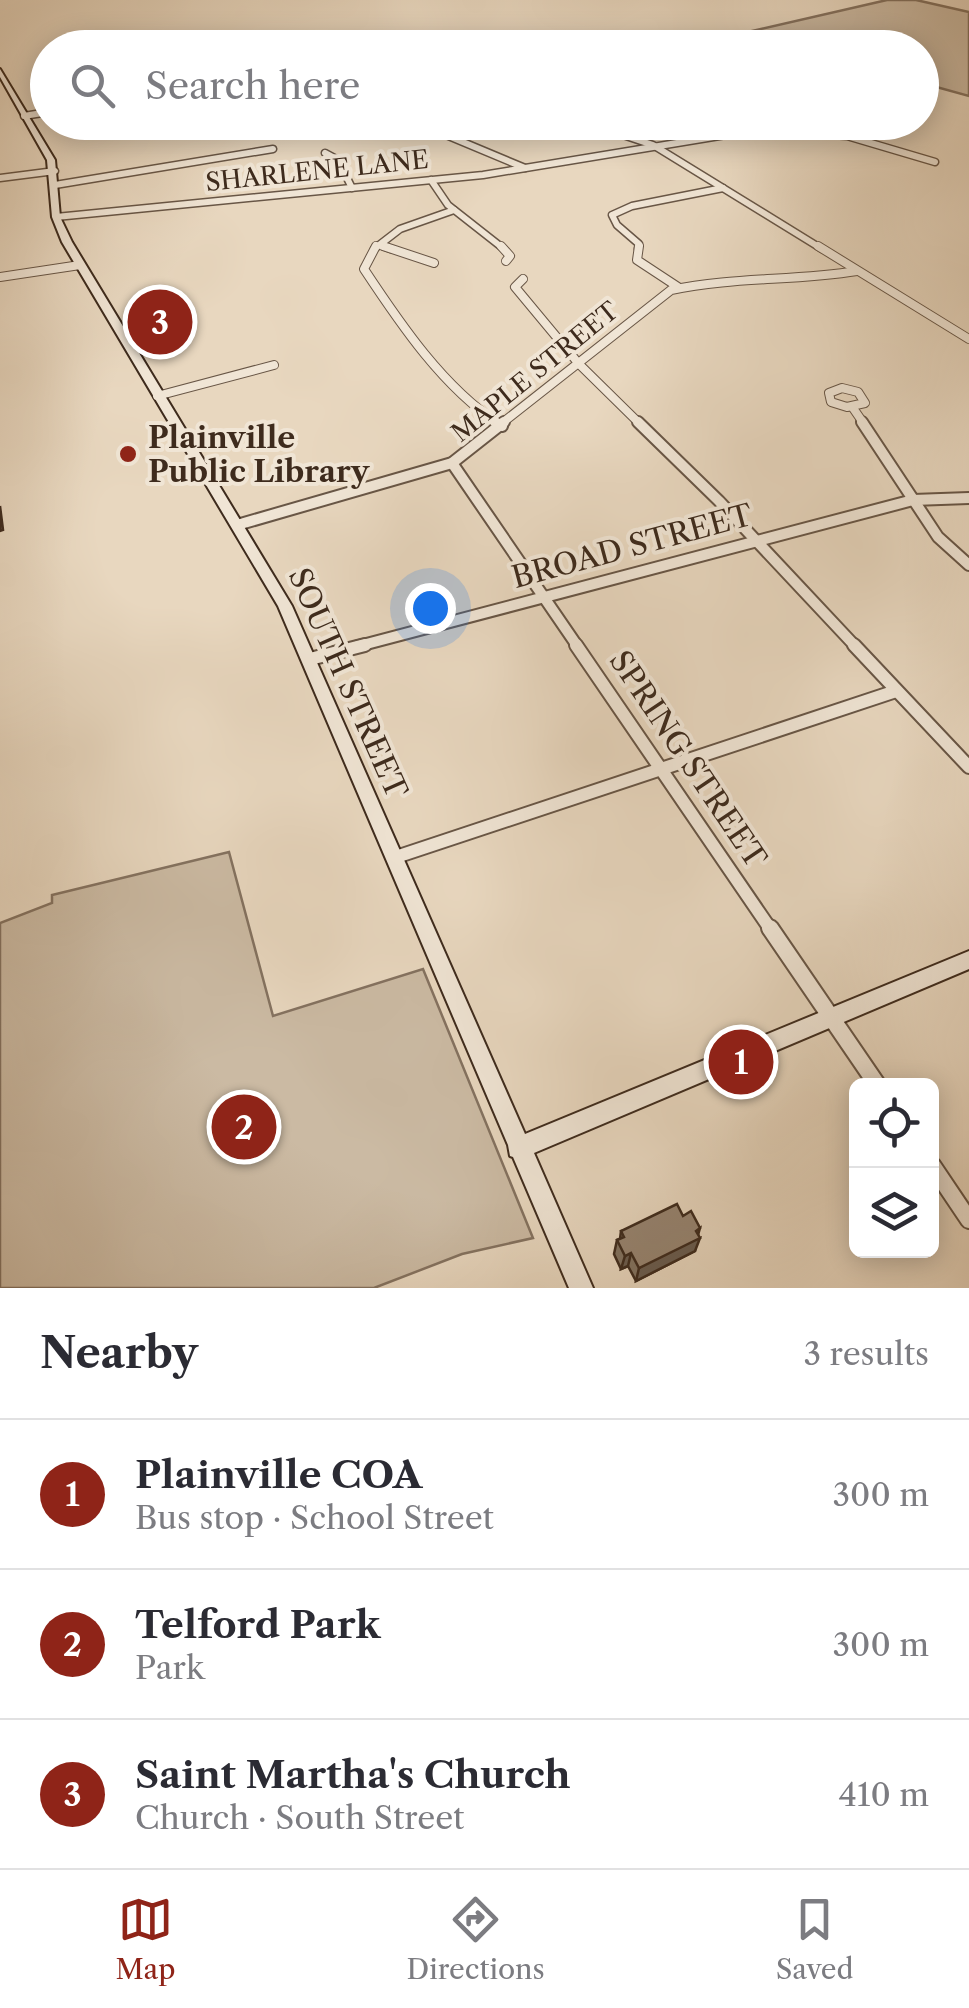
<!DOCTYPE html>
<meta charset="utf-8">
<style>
:root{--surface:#fff;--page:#f2f2f3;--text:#2b2b33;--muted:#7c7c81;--line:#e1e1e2;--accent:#8f2418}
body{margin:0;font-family:"Libre Caslon Text",serif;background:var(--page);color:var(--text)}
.controls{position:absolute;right:30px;bottom:30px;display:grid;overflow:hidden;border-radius:15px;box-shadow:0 5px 25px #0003}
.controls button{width:90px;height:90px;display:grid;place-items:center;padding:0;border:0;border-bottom:2px solid var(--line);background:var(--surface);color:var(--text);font:50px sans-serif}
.you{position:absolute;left:430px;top:608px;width:35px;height:35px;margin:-25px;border:8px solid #fff;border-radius:50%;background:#1a73e8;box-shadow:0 0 0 15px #1a73e833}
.badge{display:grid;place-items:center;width:65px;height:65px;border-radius:50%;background:var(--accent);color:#fff;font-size:32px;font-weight:700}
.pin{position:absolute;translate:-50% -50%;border:5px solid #fff;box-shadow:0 2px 10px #0006}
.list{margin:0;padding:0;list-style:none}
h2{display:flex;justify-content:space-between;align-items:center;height:130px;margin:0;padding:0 40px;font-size:42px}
h2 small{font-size:32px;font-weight:400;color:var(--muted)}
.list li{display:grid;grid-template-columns:65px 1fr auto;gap:30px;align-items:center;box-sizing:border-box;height:150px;padding:0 40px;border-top:2px solid var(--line)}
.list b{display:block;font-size:38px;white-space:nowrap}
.list p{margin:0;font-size:32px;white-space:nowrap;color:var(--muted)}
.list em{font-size:32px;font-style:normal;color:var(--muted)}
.icon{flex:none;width:55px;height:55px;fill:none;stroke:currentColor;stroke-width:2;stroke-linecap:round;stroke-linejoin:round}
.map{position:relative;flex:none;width:969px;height:1288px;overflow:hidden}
.search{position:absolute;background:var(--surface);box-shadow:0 5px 25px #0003;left:30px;right:30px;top:30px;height:110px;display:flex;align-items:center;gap:25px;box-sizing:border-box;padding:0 35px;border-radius:55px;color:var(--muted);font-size:38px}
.sheet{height:580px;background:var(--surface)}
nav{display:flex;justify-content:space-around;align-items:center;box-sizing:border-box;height:140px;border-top:2px solid var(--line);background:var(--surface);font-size:28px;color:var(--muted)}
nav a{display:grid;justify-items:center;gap:5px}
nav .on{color:var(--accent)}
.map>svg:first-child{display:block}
</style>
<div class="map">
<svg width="969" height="1288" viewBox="0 0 969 1288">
<rect width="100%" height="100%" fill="#e8d7bf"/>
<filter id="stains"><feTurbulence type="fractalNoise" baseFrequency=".002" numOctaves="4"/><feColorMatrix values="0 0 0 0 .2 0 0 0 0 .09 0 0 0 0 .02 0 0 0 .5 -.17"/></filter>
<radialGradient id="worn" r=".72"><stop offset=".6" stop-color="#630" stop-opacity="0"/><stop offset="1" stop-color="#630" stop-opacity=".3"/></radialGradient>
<g fill="#cbbaa3" stroke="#847260" stroke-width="2.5">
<path d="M 887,0 L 916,0 L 969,12 L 969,96 L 922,83 L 922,48 L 779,47 L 730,36 Z"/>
<path d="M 229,852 L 273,1016 L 423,969 L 533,1238 L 462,1254 L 374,1288 L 0,1288 L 0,923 L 52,903 L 52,895 Z"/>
</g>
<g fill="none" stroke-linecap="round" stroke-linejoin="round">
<defs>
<g id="street-far4">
<path d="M 24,116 L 48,112"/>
<path d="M 415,122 L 525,168"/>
<path d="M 584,122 L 653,145 L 822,249"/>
<path d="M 325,153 L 338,160 L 352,188"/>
<path d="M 0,178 L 55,171"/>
<path d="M 431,180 L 448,205 L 504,249"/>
<path d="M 55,185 L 273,149"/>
<path d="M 56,217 L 483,175 L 756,130 L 847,136 L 935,162"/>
<path d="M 380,245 L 391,249"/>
<path d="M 374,249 L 400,229 L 454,210"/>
<path d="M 638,249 L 639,244 L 617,225 L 612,215 L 632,206 L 723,188"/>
</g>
<g id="street-far3">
<path d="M 376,246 L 364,269 C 401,325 443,387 499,424"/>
<path d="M 383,246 L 434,263"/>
<path d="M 501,246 L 510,256 L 506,261"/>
<path d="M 639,246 L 637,260 L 678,287"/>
<path d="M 818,246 L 969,339"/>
<path d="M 0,277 L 80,265"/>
<path d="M 523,279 L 515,287 L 579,364 L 640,424"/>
<path d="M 842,388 L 858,392 L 865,403 L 847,407 L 831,402 L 829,393 Z"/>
<path d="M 157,396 L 274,365"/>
<path d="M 853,408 L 864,424"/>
<path d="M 501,424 L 671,290 C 732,277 795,281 857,271"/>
</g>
<g id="street-far2">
<path d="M 495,422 L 502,426"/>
<path d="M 638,422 L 719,501 L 856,647"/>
<path d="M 862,422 L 938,537 L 969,565"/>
<path d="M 452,463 L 578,647"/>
<path d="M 237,525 L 452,463 L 504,422"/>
<path d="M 355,647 L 913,500 L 969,498"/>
</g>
<g id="street-far1">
<path d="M 576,645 L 771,930"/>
<path d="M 854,645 L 969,767"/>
<path d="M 310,659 L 365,645"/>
<path d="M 393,858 L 896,691"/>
</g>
<g id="street">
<path d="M 770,928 L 878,1086"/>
<path d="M 932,1165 L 969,1220"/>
</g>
<path id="secondary" d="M 0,69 L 55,160 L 60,217 L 72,242 L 292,606 L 525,1134 L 969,951 L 969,969 L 534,1153 L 593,1288 L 569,1288 L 513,1157 L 510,1156 L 508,1145 L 278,606 L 62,242 L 52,217 L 47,160 L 0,77 Z"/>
</defs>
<use href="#street-far4" stroke="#685646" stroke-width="9"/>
<use href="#street-far3" stroke="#685646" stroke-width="10"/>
<use href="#street-far2" stroke="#685646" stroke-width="14"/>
<use href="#street-far1" stroke="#685646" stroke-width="16"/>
<use href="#street" stroke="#685646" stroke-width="20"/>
<use href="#secondary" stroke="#3e2b1d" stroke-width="4"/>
<use href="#street-far4" stroke="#f0e5d5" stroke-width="6"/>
<use href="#street-far3" stroke="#f0e5d5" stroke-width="8"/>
<use href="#street-far2" stroke="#f0e5d5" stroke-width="10"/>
<use href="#street-far1" stroke="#f0e5d5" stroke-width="12"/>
<use href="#street" stroke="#f0e5d5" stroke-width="16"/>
<use href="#secondary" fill="#f0e5d5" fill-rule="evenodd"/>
</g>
<path fill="#817261" stroke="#3e2b1d" stroke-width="2.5" d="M 683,1216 L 698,1235 L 695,1251 L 636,1281 L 628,1266 L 621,1269 L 614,1254 L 617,1240 L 620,1239 L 621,1231 Z"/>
<g fill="#695c4f" stroke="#3e2b1d" stroke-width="2.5">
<path d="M 0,506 L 3,530 L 0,531 Z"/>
<path d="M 700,1228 L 697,1239 L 700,1238 L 695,1251 L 636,1281 L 639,1268 Z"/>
<path d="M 631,1253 L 628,1266 L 621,1269 L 625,1256 Z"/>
</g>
<path fill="#968471" stroke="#3e2b1d" stroke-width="2.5" d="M 677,1204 L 683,1216 L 691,1211 L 700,1228 L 696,1231 L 700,1238 L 639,1268 L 631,1253 L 625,1256 L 617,1240 L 624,1237 L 621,1231 Z"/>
<circle fill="#8f2418" stroke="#f0e5d5" stroke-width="4" cx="128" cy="454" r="10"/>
<g text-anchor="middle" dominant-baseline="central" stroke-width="8" stroke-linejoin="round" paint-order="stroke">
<g font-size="25" fill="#3e2b1d" stroke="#f0e5d5">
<text transform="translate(317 171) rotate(-6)">SHARLENE LANE</text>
<text transform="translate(535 372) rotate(-39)">MAPLE STREET</text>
</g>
<g font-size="30" font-weight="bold" fill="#3e2b1d" stroke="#f0e5d5" text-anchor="start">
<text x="148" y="437">Plainville<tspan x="148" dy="34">Public Library</tspan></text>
</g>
<g font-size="30" fill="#3e2b1d" stroke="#f0e5d5">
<text transform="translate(632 546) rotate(-15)">BROAD STREET</text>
<text transform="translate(348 683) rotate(66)">SOUTH STREET</text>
<text transform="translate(688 759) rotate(56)">SPRING STREET</text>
</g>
</g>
<rect width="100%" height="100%" filter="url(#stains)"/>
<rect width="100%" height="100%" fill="url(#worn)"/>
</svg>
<div class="controls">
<button><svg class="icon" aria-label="locate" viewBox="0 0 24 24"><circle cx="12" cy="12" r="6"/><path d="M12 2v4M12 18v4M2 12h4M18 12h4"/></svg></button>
<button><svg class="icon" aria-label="layers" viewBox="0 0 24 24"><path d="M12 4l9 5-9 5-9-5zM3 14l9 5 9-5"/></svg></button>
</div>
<div class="you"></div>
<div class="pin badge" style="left:741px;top:1062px">1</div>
<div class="pin badge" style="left:244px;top:1127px">2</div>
<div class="pin badge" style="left:160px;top:322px">3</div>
<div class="search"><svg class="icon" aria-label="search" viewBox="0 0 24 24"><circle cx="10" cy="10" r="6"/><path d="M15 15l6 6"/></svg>Search here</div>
</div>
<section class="sheet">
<h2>Nearby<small>3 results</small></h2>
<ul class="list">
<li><span class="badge">1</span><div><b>Plainville COA</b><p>Bus stop · School Street</p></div><em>300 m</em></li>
<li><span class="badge">2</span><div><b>Telford Park</b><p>Park</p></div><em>300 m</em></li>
<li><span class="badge">3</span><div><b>Saint Martha's Church</b><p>Church · South Street</p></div><em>410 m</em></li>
</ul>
</section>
<nav>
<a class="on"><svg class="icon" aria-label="map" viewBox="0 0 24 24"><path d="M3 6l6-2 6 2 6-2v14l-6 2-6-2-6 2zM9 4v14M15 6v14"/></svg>Map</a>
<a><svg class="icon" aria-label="directions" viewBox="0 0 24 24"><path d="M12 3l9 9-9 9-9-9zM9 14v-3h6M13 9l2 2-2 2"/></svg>Directions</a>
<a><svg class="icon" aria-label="saved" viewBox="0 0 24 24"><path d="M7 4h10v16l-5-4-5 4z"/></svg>Saved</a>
</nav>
